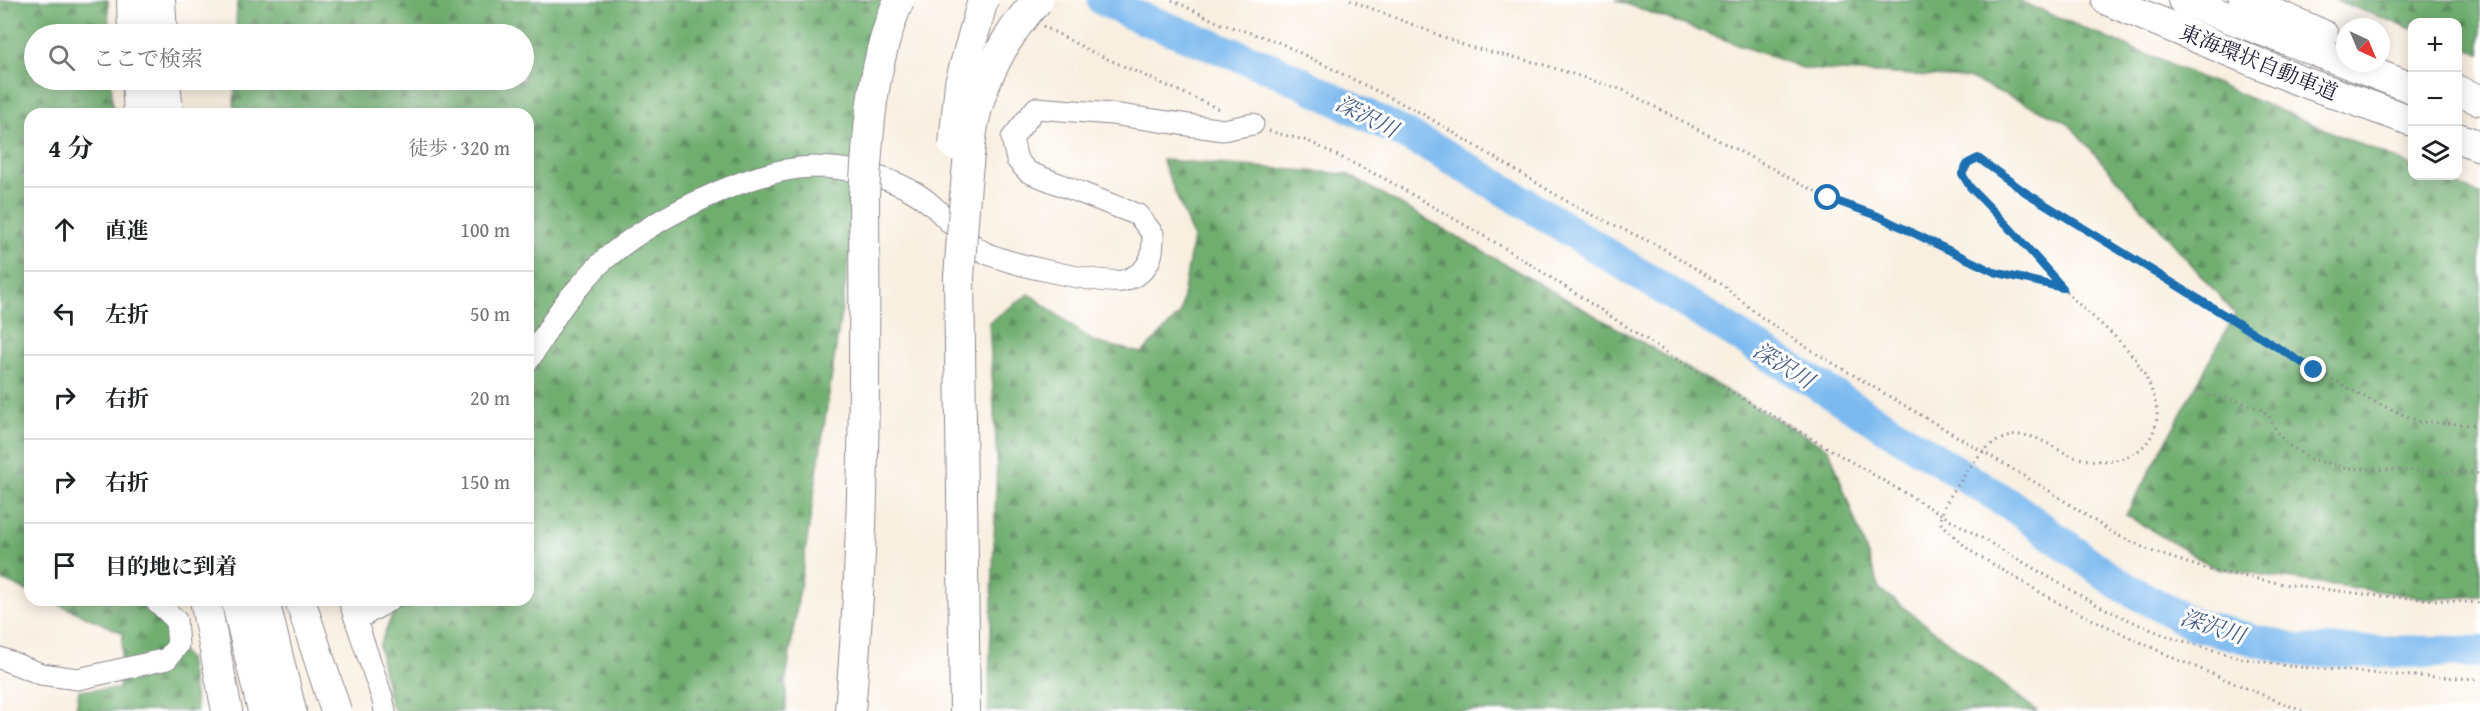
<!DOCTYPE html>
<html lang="ja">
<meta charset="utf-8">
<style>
:root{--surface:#fff;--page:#f6f6f6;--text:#202124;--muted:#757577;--line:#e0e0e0}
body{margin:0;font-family:"Gentium Book Plus","Noto Serif JP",serif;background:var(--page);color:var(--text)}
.controls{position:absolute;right:18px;top:18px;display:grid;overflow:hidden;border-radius:12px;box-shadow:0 3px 15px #0003}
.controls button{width:54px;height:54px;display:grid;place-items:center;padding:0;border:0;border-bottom:2px solid var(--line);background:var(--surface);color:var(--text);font:30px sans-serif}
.compass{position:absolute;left:2336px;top:18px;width:54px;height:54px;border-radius:50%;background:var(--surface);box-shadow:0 3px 15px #0003;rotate:136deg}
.stop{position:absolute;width:18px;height:18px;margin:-14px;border:4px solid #1f6fb2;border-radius:50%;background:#fff}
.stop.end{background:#1f6fb2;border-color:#fff;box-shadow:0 2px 6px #0008}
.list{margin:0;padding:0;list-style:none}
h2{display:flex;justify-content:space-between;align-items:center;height:78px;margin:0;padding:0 24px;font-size:26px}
h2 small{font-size:20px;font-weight:400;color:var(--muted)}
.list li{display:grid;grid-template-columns:39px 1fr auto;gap:18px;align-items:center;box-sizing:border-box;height:84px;padding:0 24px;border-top:2px solid var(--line)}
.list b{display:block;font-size:22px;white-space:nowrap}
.list em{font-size:20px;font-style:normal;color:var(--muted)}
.icon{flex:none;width:33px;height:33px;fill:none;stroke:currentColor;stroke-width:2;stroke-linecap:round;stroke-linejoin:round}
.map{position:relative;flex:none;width:2480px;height:711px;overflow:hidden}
.search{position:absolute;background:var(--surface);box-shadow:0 3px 15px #0003;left:24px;top:24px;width:510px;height:66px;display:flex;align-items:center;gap:15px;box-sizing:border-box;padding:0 21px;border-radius:33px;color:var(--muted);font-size:22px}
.panel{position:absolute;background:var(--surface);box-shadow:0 3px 15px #0003;left:24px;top:108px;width:510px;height:498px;border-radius:18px}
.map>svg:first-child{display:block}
</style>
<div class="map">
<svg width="2480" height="711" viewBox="0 0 2480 711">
<defs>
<pattern id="forest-firs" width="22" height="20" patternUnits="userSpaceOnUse" patternTransform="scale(1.5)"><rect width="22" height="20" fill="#70ae70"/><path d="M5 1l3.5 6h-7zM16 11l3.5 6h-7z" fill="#5c8d5d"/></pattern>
</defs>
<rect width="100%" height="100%" fill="#fff"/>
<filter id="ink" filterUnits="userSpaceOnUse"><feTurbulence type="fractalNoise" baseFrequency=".0167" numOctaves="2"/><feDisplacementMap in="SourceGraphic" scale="12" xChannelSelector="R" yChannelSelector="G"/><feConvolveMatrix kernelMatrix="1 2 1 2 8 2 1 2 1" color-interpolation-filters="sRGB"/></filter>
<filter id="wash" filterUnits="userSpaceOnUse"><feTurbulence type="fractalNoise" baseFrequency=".008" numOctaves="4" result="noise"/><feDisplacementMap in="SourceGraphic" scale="24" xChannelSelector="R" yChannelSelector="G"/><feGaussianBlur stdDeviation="1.35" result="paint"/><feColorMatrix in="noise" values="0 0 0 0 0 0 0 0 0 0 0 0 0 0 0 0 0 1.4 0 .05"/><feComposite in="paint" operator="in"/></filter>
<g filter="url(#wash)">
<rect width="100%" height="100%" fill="#f8efe0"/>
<g fill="url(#forest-firs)" stroke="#496856" stroke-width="1.5">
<path d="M 0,0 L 108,0 L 109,34 L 34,34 L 34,80 L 111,80 L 113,114 L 30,114 L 30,592 L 0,579 Z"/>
<path d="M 237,0 L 888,0 L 786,680 L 786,711 L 395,711 L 389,701 L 379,646 L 399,600 L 528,600 L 528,114 L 234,114 L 235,80 L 524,80 L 524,34 L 236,34 Z"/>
<path d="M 1616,0 L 2017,0 L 2412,166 L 2412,176 L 2436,176 L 2480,194 L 2480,596 L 2433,599 L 2215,568 L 2126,515 L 2235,314 L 2067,122 L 1968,78 L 1805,69 Z"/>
<path d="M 2335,0 L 2480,0 L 2480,54 L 2458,46 L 2458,22 L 2412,22 L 2412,29 Z"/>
<path d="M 1162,160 L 1347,174 L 1829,449 L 1880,589 L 2037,711 L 988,711 L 997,458 L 989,322 L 1029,294 L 1094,342 L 1142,353 L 1180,314 L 1193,237 Z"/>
<path d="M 49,600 L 143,600 L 188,659 L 197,711 L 76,711 L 79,690 L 119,689 L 123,633 Z"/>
</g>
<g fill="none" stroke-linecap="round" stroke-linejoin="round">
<path stroke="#7cb9ef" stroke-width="32" d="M 1103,0 L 1134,15 L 1278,71 L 1437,150 L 1522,201 L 2014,507 L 2117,583 L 2195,625 L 2299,651 L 2480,652"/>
</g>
</g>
<g filter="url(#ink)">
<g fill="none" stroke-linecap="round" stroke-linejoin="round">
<defs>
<g id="minor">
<path d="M 528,361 C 543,341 553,316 570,297 C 581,285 592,271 604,260 C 650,220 750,169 812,167 C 845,167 884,175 912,191 C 938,205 954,231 977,248 C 998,263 1095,283 1122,281 C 1127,280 1138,275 1142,271 C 1153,260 1153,249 1153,234 L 1138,215 L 1028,172 L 1017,160 L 1012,138 L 1036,108 L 1112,114 L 1223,130 L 1253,124"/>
<path d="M 349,600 L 382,697 L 385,711"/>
<path d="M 356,620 L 390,600"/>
<path d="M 0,658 L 41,674 L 78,679 L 167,659 L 178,645 L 176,620 L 155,600"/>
</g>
<g id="highway">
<path d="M 132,0 L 133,34"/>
<path d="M 160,0 L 162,34"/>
<path d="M 2107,0 L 2298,80 L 2412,121"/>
<path d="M 2183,0 L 2412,88"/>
<path d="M 2244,0 L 2323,35"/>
<path d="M 137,80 L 139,114"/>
<path d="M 165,80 L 168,114"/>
<path d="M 2458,91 L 2480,100"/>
<path d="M 2458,138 L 2480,146"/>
<path d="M 959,277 L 965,711"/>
<path d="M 205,600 L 227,711"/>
<path d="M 236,600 L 263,711"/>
<path d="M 264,600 L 291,711"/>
<path d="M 300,600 L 336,711"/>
<path d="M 850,711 C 865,540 865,368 864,196"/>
</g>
</defs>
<use href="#minor" stroke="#8d888e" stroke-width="23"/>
<use href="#highway" stroke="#8d888e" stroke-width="32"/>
<g stroke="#8d888e" stroke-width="3" stroke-dasharray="1.5 4.5" stroke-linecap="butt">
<path d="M 1172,0 L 1219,23 L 1276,41 L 1421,113 L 1578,208 L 1661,247 L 1725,287 L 1761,317 L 1809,349 L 2048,490 L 2113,533 L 2151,551 L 2206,569 L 2283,584 L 2380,596 L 2480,603"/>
<path d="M 1350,0 L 1469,47 L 1538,63 L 1623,90 L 1828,198 L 1878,216 L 1966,261 L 1994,272 L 2063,288"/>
<path d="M 1043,26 L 1092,52 L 1219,109"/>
<path d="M 1269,131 L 1308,141 L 1387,180 L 1508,250 L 1689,367 L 2028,565 L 2097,605 L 2140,625 L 2169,637 L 2240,658 L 2288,666 L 2395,675 L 2480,679"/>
<path d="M 2208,395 L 2236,400 L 2260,409 L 2269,416 L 2277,432 L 2287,444 L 2311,459 L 2346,468 L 2480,473"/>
<path d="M 2302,711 L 2176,659 L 2060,604 L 1969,550 L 1941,523 C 1941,505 1955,490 1964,476 C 1977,456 1994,435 2021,435 C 2042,436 2056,451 2075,457 C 2110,467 2151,459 2157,418 C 2159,402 2145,372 2135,359 C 2116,334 2089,315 2067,293 C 2045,271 2027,247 2006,225 C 1991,208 1973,193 1962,174 L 1968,163 L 1979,158 L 2026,192 L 2315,370 L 2372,401 L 2420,422 L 2480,425"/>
</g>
<use href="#minor" stroke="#fff" stroke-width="21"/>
<use href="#highway" stroke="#fff" stroke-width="30"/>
<defs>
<g id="highway-bridge">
<path d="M 954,145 L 960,83 L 983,0"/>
<path d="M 864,196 C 868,129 872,63 899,0"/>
<path d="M 959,277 C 963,227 965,175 973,125 C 981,81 1007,32 1038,0"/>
</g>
</defs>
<use href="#highway-bridge" stroke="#8d888e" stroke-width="32" stroke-linecap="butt"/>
<use href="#highway-bridge" stroke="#fff" stroke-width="30"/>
</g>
</g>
<g fill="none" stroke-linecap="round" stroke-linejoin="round" filter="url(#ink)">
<path stroke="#1f6fb2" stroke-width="8" d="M 1828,198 L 1878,216 L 1994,272 L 2063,288 L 2008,226 L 1970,187 L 1962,174 L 1968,163 L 1978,158 L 2025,192 L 2314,370"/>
</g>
<g text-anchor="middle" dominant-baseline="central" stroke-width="6" stroke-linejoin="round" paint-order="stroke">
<g font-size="21" fill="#22223b" stroke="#fff">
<text transform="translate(2259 62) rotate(22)">東海環状自動車道</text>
</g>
<g font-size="22" font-style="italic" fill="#465e83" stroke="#fff">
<text transform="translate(1367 116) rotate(27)">深沢川</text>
<text transform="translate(1784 365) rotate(32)">深沢川</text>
<text transform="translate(2213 626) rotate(18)">深沢川</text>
</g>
</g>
</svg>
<div class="controls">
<button>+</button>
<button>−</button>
<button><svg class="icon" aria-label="layers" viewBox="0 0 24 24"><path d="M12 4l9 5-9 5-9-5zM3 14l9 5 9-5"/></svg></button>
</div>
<svg class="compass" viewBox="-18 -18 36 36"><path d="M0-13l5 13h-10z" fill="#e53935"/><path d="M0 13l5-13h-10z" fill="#757577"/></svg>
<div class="stop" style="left:1828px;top:198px"></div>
<div class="stop end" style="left:2314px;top:370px"></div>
<div class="search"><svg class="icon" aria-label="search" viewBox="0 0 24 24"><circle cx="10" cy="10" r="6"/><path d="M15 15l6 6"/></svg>ここで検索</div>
<section class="panel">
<h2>4 分<small>徒歩 · 320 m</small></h2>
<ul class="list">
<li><svg class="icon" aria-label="ahead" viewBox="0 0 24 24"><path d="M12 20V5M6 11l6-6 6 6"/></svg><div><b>直進</b></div><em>100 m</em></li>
<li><svg class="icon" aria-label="left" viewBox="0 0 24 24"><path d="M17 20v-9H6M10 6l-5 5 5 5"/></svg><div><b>左折</b></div><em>50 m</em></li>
<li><svg class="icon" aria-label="right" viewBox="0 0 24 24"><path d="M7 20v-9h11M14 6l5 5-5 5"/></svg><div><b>右折</b></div><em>20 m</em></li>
<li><svg class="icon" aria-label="right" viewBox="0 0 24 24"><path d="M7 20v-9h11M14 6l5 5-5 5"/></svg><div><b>右折</b></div><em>150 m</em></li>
<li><svg class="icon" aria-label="arrive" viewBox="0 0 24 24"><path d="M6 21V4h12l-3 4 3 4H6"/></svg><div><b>目的地に到着</b></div></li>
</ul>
</section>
</div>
